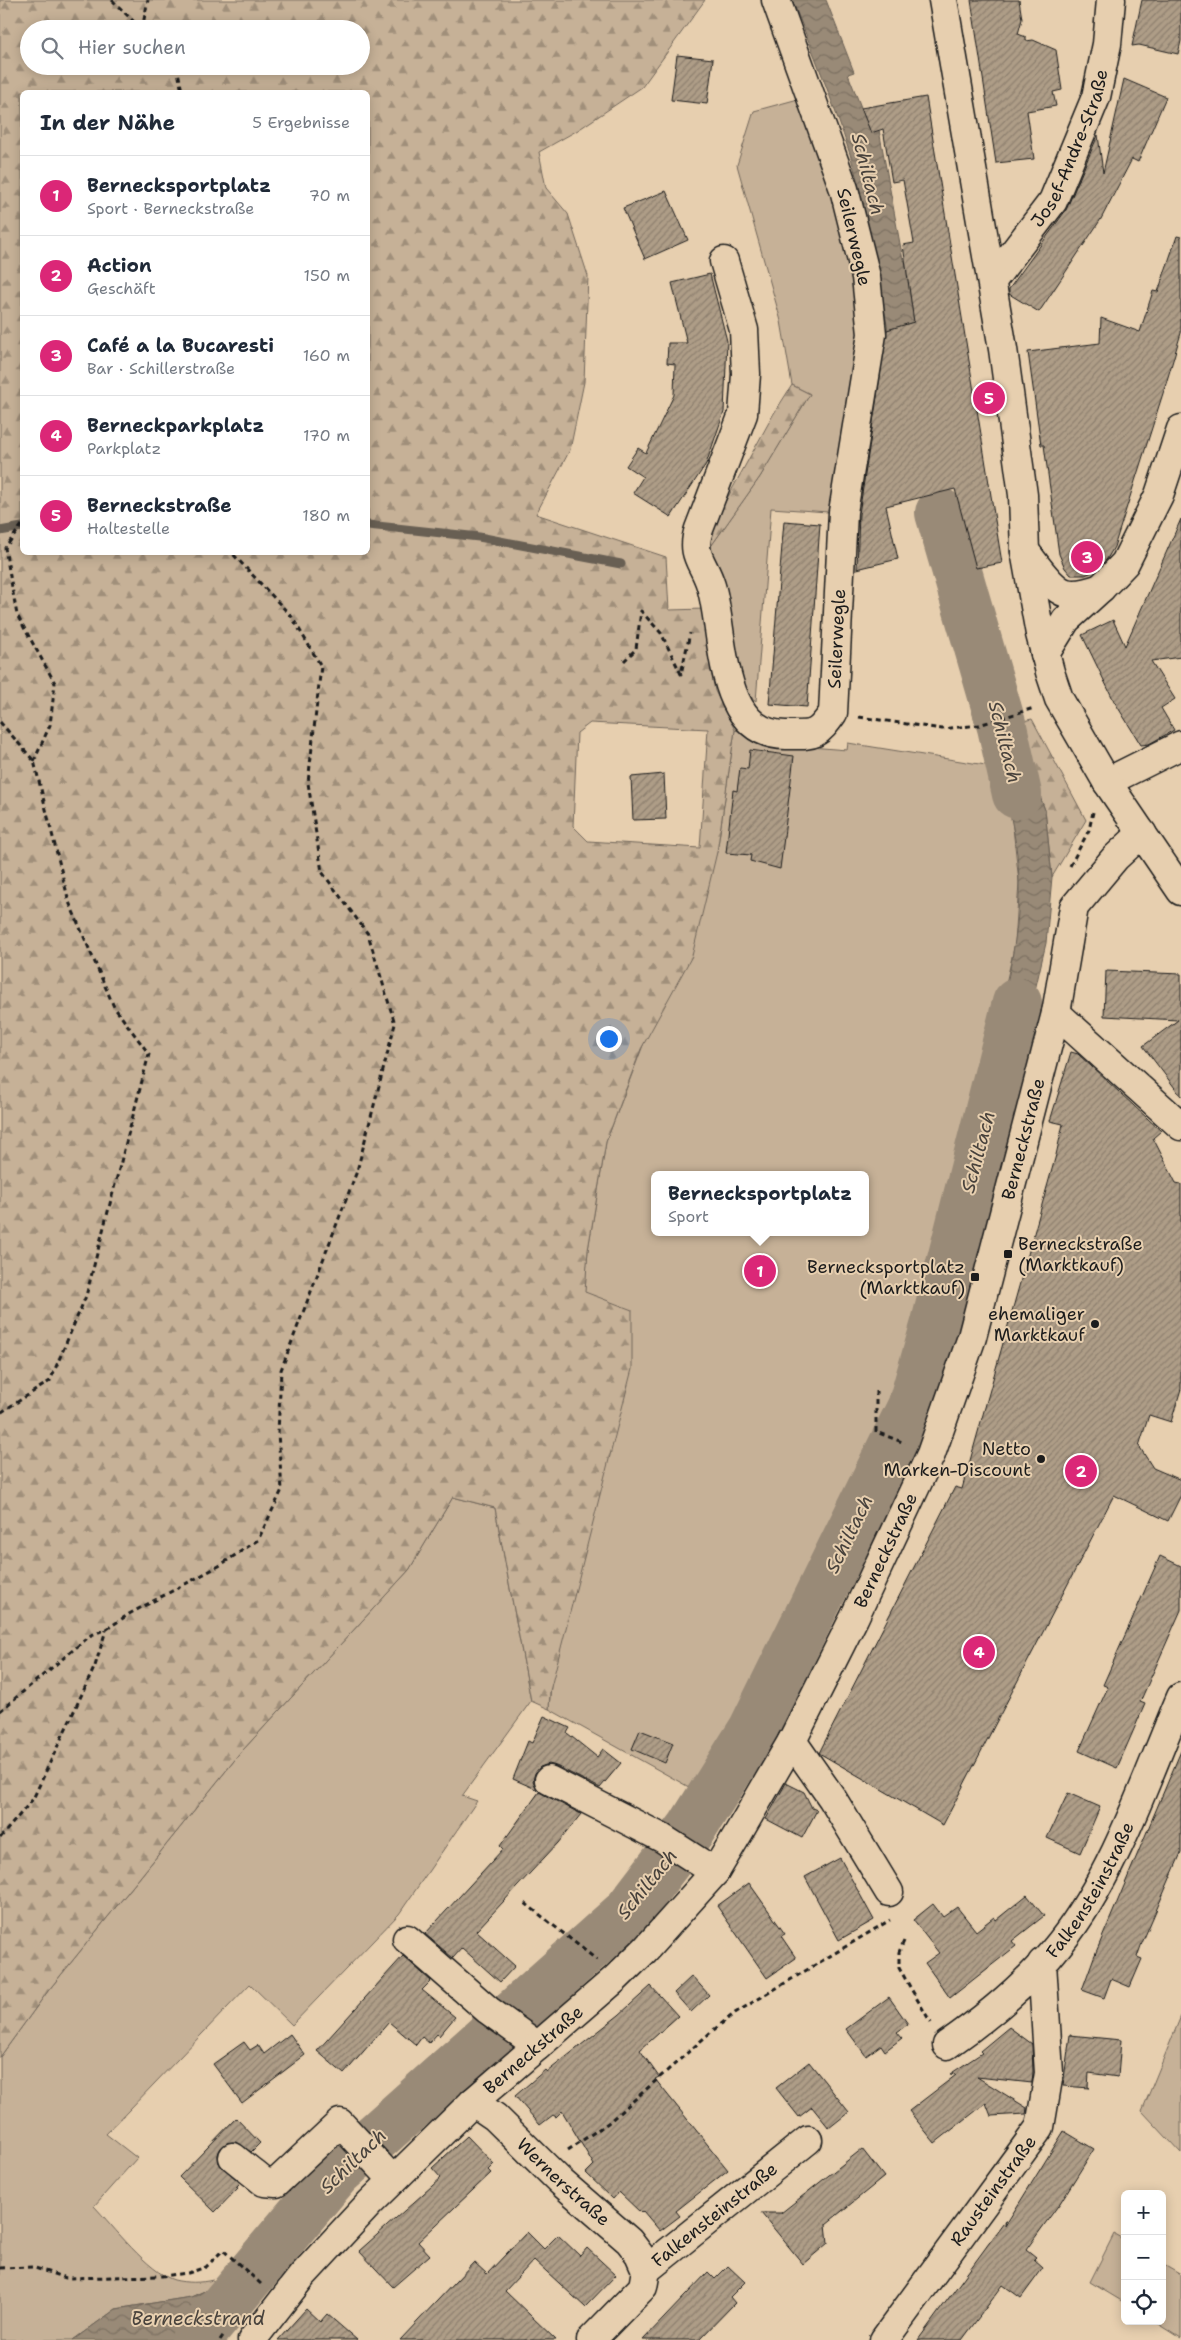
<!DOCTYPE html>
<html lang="de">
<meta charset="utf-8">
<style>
:root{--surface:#fff;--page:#f2f2f3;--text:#1f2937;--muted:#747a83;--line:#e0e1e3;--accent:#db2777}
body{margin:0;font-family:"Shantell Sans",sans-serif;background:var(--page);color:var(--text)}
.controls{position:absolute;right:15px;bottom:15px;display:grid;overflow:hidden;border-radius:8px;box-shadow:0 2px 12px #0003}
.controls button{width:45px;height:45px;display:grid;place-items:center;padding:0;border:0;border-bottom:1px solid var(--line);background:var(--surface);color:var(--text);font:25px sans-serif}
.you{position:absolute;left:608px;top:1038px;width:18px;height:18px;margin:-12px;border:4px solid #fff;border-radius:50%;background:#1a73e8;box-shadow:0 0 0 8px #1a73e833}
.badge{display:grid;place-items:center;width:32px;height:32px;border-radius:50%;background:var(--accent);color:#fff;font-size:16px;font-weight:700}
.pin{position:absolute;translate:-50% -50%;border:2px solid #fff;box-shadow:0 1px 5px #0006}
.popup{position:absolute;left:651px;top:1171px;width:218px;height:65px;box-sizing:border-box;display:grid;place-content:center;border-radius:8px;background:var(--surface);filter:drop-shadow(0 1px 4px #0005);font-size:16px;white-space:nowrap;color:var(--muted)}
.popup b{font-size:19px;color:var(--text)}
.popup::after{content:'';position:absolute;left:50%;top:100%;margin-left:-10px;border:10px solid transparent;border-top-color:var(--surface)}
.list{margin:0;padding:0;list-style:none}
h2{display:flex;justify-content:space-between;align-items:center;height:65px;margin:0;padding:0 20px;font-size:21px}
h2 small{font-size:16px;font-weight:400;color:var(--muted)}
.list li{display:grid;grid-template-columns:32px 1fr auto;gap:15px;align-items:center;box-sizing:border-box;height:80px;padding:0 20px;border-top:1px solid var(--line)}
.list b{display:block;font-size:19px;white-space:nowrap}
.list p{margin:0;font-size:16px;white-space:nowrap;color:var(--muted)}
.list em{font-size:16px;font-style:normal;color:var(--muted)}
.icon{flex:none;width:28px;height:28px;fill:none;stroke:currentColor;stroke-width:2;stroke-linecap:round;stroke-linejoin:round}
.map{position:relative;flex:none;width:1181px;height:2340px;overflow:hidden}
.search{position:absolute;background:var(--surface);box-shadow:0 2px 12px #0003;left:20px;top:20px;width:350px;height:55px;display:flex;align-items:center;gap:12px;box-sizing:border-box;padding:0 18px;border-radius:28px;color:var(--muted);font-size:19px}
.panel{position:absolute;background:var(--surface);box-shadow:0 2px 12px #0003;left:20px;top:90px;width:350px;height:465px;border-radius:8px}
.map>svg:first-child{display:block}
</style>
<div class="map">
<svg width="1181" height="2340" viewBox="0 0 1181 2340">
<defs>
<pattern id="forest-firs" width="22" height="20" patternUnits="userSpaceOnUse" patternTransform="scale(1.25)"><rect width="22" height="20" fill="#c6b197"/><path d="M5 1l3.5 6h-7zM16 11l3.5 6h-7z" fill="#a08f7a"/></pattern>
<pattern id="water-waves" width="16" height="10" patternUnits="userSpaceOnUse" patternTransform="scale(1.25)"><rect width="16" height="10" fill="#998a77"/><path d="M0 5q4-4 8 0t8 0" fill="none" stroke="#7c7061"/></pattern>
<pattern id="building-hatch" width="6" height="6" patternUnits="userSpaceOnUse" patternTransform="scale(1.25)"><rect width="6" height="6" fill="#ae9d87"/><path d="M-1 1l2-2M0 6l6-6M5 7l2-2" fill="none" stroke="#8d7f6e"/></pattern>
</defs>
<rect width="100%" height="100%" fill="#e7cfaf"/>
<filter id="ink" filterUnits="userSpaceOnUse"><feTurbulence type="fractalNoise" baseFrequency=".02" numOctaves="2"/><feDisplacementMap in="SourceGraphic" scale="10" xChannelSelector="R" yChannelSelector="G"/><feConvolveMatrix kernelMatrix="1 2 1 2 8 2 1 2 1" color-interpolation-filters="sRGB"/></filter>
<g filter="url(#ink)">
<g fill="#c6b197" stroke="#71665a" fill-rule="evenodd">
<path d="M 802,98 L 845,225 L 859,308 L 856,372 L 828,512 L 771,508 L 756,701 L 746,693 L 709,549 L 760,477 L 810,394 L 792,385 L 781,321 L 737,165 L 754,111 Z"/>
<path d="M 735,730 L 798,746 L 847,750 L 848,743 L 998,767 L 1012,819 L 1019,882 L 1015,944 L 987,1066 L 904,1386 L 696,1791 L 549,1709 L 588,1250 L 606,1142 L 717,852 ZM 655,1175 L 865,1175 L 865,1232 L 655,1232 Z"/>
<path d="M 453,1497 L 495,1508 L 531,1701 L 462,1796 L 477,1801 L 399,1914 L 292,2025 L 250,1984 L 106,2134 L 137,2158 L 94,2206 C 113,2226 148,2272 174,2280 C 187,2283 200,2283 213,2280 L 216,2286 L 191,2297 L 116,2309 L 73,2340 L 0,2340 L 0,2057 L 48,1991 L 242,1751 L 409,1570 Z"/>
<path d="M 1181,2016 L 1181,2153 L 1142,2111 Z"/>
<path d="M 1114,2234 L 1125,2240 L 1125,2303 L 1090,2282 Z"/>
<path d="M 1162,2264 L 1181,2275 L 1181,2338 L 1154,2321 L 1162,2321 Z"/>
</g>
<g fill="url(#forest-firs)" stroke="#71665a" fill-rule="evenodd">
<path d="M 0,0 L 705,0 L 642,87 L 578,130 L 539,152 L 546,188 L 568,214 L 588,276 L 584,382 L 570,450 L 536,514 L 666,557 L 669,610 L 705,609 L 708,655 L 715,691 L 735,730 L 717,852 L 692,956 L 641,1049 L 606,1142 L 588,1250 L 585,1292 L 632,1310 L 632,1369 L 550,1691 L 549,1709 L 531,1701 L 495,1508 L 453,1497 L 409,1570 L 242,1751 L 48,1991 L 0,2057 ZM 29,29 L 361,29 L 361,66 L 29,66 ZM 22,92 L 368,92 L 368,552 L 22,552 ZM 590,723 L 708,729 L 700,848 L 588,841 L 573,826 L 577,733 Z"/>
<path d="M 792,385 L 810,394 L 760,477 L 709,549 L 713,524 L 773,415 Z"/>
<path d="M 1032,719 L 1086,820 L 1052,877 L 1045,810 L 1033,778 L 1019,722 Z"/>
</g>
<g fill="url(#water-waves)" stroke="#675e53">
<path d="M 792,0 L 826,0 L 854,72 L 848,74 L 871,133 L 879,130 L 903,260 L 905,260 L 914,322 L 888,330 C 877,272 867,211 850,154 C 833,102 813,51 792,0 Z"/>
<path d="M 954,510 L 1012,706 L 981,716 L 925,517 Z"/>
<path d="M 1019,722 L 1033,778 L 1045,810 L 1052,877 L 1046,943 L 1016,1072 L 987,1066 C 1001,1006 1020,945 1019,883 C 1018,831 1002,781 988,731 Z"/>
<path d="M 216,2286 L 239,2305 L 208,2340 L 73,2340 L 116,2309 L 191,2297 Z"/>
</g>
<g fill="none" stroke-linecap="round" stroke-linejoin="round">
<g stroke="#675e53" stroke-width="9">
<path d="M 368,525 L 479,537 L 621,564"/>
<path d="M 0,531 L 22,527"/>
</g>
<g stroke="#998a77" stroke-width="50">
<path d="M 940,513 L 1002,727 L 1017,794"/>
<path d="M 196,2340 L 337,2172 L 627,1913 L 691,1829 L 753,1730 L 912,1407 L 936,1323 L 1017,1003"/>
</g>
</g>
<g fill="url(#building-hatch)" stroke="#1c1c1c">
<path d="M 971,0 L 1019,0 L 1022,19 L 1018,34 L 1026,37 L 1026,41 L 1033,40 L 1056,50 L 1062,90 L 1053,92 L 1056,106 L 1027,111 L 1034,159 L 996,163 Z"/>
<path d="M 1142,0 L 1181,0 L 1181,41 L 1178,54 L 1139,45 L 1132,46 Z"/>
<path d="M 677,55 L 713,59 L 707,104 L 671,100 Z"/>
<path d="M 1124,79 L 1166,97 L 1138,162 L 1132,159 L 1101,219 L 1039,312 L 1009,294 L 1009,289 L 1066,210 L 1098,135 L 1103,173 Z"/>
<path d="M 926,97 L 1002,563 L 976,568 L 955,489 L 886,506 L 898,559 L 857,569 L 859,514 L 887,330 L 914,322 L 903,245 L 914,243 L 903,180 L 892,182 L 883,129 L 871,133 L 861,108 Z"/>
<path d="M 666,191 L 688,240 L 645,259 L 623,208 Z"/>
<path d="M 1177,236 L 1181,237 L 1181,333 L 1165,387 L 1114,547 L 1107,559 L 1095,571 L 1085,575 L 1071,575 L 1065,568 L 1059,554 L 1044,445 L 1041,445 L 1028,352 L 1100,343 L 1101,318 L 1140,332 L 1153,291 L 1158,292 Z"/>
<path d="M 710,274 L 727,341 L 724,412 L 706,464 L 671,517 L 633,493 L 643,477 L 626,466 L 638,448 L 646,453 L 674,395 L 675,364 L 667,363 L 668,343 L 687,343 L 672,283 Z"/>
<path d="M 1181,519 L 1181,657 L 1151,661 L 1175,699 L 1161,708 L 1174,730 L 1149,744 L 1141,745 L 1114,701 L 1082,635 L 1113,620 L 1125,646 Z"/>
<path d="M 784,521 L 820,524 L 807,707 L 769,704 Z"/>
<path d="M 750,750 L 794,756 L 780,869 L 750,861 L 751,855 L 726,853 L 733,790 L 737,791 L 740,768 L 748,769 Z"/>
<path d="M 664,774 L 666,819 L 633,820 L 631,777 Z"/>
<path d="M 1106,971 L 1181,974 L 1181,1096 L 1143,1046 L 1178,1020 L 1104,1016 Z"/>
<path d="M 1071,1052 L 1078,1054 L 1161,1131 L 1153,1138 L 1176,1183 L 1181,1184 L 1181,1389 L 1171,1422 L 1149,1415 L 1139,1446 L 1153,1468 L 1181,1480 L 1181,1495 L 1168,1521 L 1114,1495 L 943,1825 L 819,1753 L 955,1487 L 962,1489 L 1056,1155 L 1063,1124 L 1050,1121 Z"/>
<path d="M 1160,1556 L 1181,1566 L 1181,1610 L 1140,1702 L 1145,1704 L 1117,1768 L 1079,1751 L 1108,1687 L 1103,1685 Z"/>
<path d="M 544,1716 L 570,1728 L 567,1733 L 597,1757 L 603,1749 L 621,1763 L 600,1788 L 556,1766 L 549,1764 L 540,1767 L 535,1773 L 533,1781 L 538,1790 L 513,1779 L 528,1741 L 532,1743 Z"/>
<path d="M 640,1730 L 673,1743 L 665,1763 L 632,1749 Z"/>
<path d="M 1181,1751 L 1181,1853 L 1142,1943 L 1137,1957 L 1142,1959 L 1130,1987 L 1111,1979 L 1104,1998 L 1082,1990 L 1094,1957 Z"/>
<path d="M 786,1783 L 804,1792 L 812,1808 L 817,1810 L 802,1838 L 766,1819 Z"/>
<path d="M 539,1792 L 581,1814 L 558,1843 L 476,1931 L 515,1966 L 500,1982 L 462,1948 L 453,1958 L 425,1934 L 503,1849 L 500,1846 Z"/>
<path d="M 1068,1793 L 1100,1807 L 1080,1853 L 1047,1838 Z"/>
<path d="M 840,1858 L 874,1920 L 839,1940 L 805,1877 Z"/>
<path d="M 749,1883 L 785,1934 L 781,1936 L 796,1958 L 767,1978 L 717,1906 Z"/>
<path d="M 1027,1895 L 1044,1916 L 1012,1941 L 1016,1946 L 950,1998 L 925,1963 L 939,1953 L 913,1920 L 933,1904 L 943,1917 L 957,1907 L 976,1931 L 994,1917 L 996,1920 Z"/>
<path d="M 403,1956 L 431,1981 L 422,1990 L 455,2017 L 439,2036 L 437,2034 L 429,2043 L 422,2037 L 416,2045 L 389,2022 L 344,2074 L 317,2051 Z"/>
<path d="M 692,1976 L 709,1995 L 691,2012 L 674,1993 Z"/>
<path d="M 651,1986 L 678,2016 L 640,2050 L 659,2077 L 655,2079 L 728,2170 L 676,2211 L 680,2216 L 660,2231 L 643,2211 L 641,2213 L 619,2192 L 613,2199 L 586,2173 L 594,2165 L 562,2111 L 556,2117 L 553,2115 L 540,2125 L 515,2096 L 545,2070 L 547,2072 L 619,2015 Z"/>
<path d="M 889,1997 L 908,2024 L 897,2032 L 902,2038 L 885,2051 L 881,2045 L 866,2056 L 846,2029 Z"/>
<path d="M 1009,2027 L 1032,2044 L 1033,2072 L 1032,2083 L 977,2077 L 1027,2108 L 1026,2114 L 991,2116 L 986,2103 L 935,2143 L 909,2111 L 956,2075 L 950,2074 L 982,2053 L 980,2051 Z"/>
<path d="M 290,2034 L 305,2055 L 242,2103 L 213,2064 L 244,2042 L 250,2050 L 258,2045 L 264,2054 Z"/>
<path d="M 1070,2035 L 1121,2040 L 1118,2077 L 1089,2073 L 1088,2087 L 1090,2088 L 1063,2086 Z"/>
<path d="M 809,2062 L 849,2112 L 829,2128 L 812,2107 L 799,2117 L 776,2088 Z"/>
<path d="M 236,2118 L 260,2143 L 251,2152 L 235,2142 L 227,2143 L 221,2148 L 218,2155 L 219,2163 L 240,2183 L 236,2187 L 238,2188 L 215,2212 L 179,2177 Z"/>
<path d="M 1064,2131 L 1094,2149 L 1060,2203 L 1026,2250 L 1036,2258 L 1034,2260 L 1043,2268 L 1021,2298 L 1003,2285 L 962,2340 L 918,2340 L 1006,2220 L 1005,2226 Z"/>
<path d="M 467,2136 L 494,2164 L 488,2170 L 491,2173 L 418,2242 L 430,2255 L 393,2287 L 359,2251 L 441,2178 L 432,2168 Z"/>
<path d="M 862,2149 L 884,2177 L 826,2224 L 828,2243 L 803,2264 L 761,2213 L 781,2213 Z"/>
<path d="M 527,2232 L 544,2249 L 558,2235 L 580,2256 L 587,2248 L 616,2275 L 585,2307 L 534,2260 L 505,2291 L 556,2340 L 400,2340 L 474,2262 L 487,2274 Z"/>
<path d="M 728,2266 L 745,2282 L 730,2297 L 735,2303 L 699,2340 L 643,2340 L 708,2272 L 715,2279 Z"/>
<path d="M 306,2309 L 320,2322 L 327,2314 L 357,2340 L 278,2340 Z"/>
</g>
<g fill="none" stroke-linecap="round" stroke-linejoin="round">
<defs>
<g id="minor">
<path id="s1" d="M 724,261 L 744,330 L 746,374 L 743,414 L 699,529 C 690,556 704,562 711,586 C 725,632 717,735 786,735 C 814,735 816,737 833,713 L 843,512 L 872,334 L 866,277 L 844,189 L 776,0"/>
<path id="s2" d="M 992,281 L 1053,201 L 1096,97 L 1107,44 L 1111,0"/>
<path d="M 1025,551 C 1035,563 1051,589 1066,593 C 1076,596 1092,591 1101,588"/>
<path d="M 1107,782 L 1181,745"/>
<path d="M 1056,1013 L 1181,1126"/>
<path d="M 792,1741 L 832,1798 L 889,1892"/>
<path d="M 549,1780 L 662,1838 L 715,1872"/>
<path d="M 407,1939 L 488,2010 L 538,2046"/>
<path id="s3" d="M 947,2045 C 990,2015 1029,1983 1061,1942 C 1115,1874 1147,1776 1181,1697"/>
<path id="s4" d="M 473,2102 L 495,2117 L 561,2182 L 629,2241 L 639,2254 L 646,2270 L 643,2287 L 591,2340"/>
<path d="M 233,2157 L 264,2182 L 276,2183 L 340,2123 L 393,2180"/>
<path id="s5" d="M 646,2270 L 808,2140"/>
<path id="s6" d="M 884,2340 L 1040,2127 L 1049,2073 L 1042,1963"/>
</g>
<g id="major">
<path d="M 943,0 L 1003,349 L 1023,495 L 1025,551 L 1040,634 L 1050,672 L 1059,699 L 1107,782 L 1181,891"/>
<path d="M 1045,654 L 1066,620 L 1101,588 L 1125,563 L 1159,495 L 1181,429"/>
<path id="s7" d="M 252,2340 L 302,2276 L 370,2203 L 473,2102 L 615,1979 L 645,1950 L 715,1872 L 739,1832 L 792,1741 L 854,1618 L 931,1454 L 972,1337 L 1056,1013 L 1074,907 L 1115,858 L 1142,833"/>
</g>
</defs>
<use href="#minor" stroke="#1c1c1c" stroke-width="31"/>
<use href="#major" stroke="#1c1c1c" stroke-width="31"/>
<g stroke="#1c1c1c" stroke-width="3" stroke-dasharray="5 4" stroke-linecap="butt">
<path d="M 112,0 L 141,29"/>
<path d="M 142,29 L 148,0"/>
<path d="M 177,66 L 182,92"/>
<path d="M 22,525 L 5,548 L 17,615 L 55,683 L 50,725 L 34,761"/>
<path d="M 624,661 L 636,649 L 641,611 L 661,633 L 681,674 L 690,633"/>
<path d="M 859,717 L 942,729 L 979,725 L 1034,708"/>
<path d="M 0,722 L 34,761 L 69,902 L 114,1007 L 149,1054 L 86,1296 L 50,1381 L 0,1413"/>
<path d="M 1070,866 L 1089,830 L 1093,812"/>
<path d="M 876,1391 L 876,1432 L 905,1443"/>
<path d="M 0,1711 L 91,1635 L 107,1629 L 129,1614 L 219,1566 L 258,1540 L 282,1490 L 278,1433 L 281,1370 L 357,1171 L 395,1024 L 368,934 L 322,872 L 308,783 L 321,666 L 292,617 L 231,552"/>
<path d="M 0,1838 L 33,1799 L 95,1666 L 106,1630"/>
<path d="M 525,1903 L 597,1960"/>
<path d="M 904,1941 L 899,1952 L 899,1968 L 931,2023"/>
<path d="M 568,2150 L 608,2123 L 711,2032 L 735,2013 L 890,1920"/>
<path d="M 0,2268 L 32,2267 L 66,2278 L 162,2276 L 188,2273 L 206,2267 L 223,2250 L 261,2284"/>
<path d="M 220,2340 L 225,2333"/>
</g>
<use href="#minor" stroke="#e7cfaf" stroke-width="28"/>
<use href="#major" stroke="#e7cfaf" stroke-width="28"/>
</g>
</g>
<g fill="#1c1c1c" stroke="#e7cfaf" stroke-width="2">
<rect x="1003" y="1249" width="10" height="10" rx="2.5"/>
<rect x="970" y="1272" width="10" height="10" rx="2.5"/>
<circle cx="1095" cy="1324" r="5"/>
<circle cx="1041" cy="1459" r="5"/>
</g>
<g text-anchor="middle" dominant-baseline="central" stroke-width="4" stroke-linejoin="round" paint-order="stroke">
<g font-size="18" fill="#1c1c1c" stroke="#e7cfaf">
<text stroke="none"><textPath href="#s2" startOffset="156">Josef-Andre-Straße</textPath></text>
<text transform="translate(854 237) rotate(77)">Seilerwegle</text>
<text stroke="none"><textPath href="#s1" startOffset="652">Seilerwegle</textPath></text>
<text stroke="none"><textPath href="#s7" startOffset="1459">Berneckstraße</textPath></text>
<text stroke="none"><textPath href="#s7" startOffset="1024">Berneckstraße</textPath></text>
<text stroke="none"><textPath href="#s3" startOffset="214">Falkensteinstraße</textPath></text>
<text stroke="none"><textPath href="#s7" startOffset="405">Berneckstraße</textPath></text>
<text stroke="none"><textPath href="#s4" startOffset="121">Wernerstraße</textPath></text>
<text stroke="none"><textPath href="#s6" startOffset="185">Rausteinstraße</textPath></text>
<text stroke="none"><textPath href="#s5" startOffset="88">Falkensteinstraße</textPath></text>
</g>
<g font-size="18" fill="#1c1c1c" stroke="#e7cfaf" text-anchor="end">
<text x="1018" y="1244" text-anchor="start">Berneckstraße<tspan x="1018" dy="21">(Marktkauf)</tspan></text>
<text x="965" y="1267">Bernecksportplatz<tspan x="965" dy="21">(Marktkauf)</tspan></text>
<text x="1085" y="1314">ehemaliger<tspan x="1085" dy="21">Marktkauf</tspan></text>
<text x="1031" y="1449">Netto<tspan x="1031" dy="21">Marken-Discount</tspan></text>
</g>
<g font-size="19" font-style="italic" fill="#48423c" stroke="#e7cfaf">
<text transform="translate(868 174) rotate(76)">Schiltach</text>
<text transform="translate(1005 742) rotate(76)">Schiltach</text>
<text transform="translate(978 1152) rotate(-75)">Schiltach</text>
<text transform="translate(849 1534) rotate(-64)">Schiltach</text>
<text transform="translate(647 1884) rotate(-51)">Schiltach</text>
<text transform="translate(353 2161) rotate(-44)">Schiltach</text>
<text x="198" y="2318">Berneckstrand</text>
</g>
</g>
</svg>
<div class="controls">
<button>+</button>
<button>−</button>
<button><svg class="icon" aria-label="locate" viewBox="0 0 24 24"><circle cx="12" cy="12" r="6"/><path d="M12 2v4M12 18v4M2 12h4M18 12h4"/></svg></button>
</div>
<div class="you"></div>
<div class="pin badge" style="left:760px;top:1271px">1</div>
<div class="popup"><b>Bernecksportplatz</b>Sport</div>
<div class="pin badge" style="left:1081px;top:1471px">2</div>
<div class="pin badge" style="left:1087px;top:557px">3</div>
<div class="pin badge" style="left:979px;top:1652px">4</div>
<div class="pin badge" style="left:989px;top:398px">5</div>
<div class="search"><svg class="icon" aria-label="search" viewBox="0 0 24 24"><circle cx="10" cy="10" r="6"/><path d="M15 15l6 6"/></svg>Hier suchen</div>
<section class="panel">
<h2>In der Nähe<small>5 Ergebnisse</small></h2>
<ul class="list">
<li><span class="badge">1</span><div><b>Bernecksportplatz</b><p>Sport · Berneckstraße</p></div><em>70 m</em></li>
<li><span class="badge">2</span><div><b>Action</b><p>Geschäft</p></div><em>150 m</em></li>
<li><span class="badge">3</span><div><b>Café a la Bucaresti</b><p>Bar · Schillerstraße</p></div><em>160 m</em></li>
<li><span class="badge">4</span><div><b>Berneckparkplatz</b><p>Parkplatz</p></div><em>170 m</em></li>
<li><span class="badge">5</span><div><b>Berneckstraße</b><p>Haltestelle</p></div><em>180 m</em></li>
</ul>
</section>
</div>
